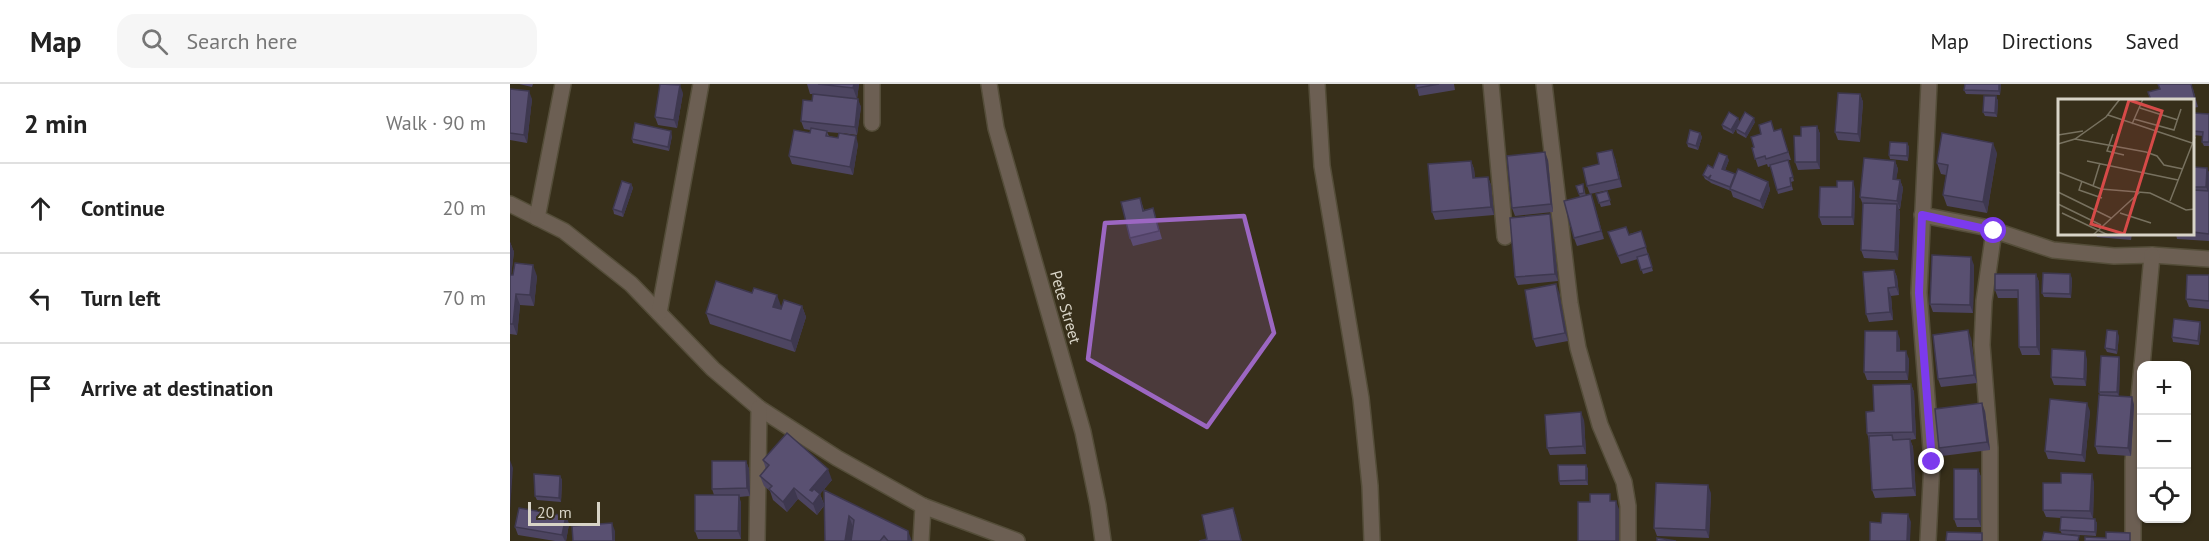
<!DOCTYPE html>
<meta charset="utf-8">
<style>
:root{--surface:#fff;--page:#f6f6f6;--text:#222;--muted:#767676;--line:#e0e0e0}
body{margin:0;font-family:"PT Sans",sans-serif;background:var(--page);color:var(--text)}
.controls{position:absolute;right:18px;bottom:18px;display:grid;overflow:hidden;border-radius:12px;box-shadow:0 2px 4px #0004}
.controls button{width:54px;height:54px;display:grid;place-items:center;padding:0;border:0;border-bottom:2px solid var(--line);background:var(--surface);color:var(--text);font:30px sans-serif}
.scale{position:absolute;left:18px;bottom:15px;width:72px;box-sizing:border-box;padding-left:6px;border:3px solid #d8d4c7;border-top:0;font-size:16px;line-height:21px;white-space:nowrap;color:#d8d4c7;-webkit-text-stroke:4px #372f1a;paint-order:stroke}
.stop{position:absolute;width:18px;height:18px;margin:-14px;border:4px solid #7c3aed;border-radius:50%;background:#fff}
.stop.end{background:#7c3aed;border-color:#fff;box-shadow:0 2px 6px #0008}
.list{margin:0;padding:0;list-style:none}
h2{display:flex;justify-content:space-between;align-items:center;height:78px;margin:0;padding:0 24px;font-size:26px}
h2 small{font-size:20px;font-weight:400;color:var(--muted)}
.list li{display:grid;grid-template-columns:39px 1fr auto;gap:18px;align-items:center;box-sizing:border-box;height:90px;padding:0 24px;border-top:2px solid var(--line)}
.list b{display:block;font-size:22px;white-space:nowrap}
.list em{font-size:20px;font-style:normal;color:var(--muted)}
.icon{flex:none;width:33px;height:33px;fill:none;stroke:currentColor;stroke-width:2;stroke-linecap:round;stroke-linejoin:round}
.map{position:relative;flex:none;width:1699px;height:457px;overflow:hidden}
header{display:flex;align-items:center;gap:36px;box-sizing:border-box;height:84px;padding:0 30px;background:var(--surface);border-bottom:2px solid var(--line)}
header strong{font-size:28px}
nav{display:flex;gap:33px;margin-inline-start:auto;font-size:21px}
.search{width:420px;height:54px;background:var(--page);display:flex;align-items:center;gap:15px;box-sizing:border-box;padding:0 21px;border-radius:18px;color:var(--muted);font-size:22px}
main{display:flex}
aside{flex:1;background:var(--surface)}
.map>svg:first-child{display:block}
</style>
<header>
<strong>Map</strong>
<div class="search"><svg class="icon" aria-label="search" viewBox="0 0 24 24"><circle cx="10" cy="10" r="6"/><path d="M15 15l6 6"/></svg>Search here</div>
<nav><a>Map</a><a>Directions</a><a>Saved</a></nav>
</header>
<main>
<aside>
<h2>2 min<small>Walk · 90 m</small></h2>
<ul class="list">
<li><svg class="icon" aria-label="ahead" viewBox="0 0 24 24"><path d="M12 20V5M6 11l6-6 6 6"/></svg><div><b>Continue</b></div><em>20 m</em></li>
<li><svg class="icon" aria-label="left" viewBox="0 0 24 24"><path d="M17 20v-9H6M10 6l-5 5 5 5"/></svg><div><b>Turn left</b></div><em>70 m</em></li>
<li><svg class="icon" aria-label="arrive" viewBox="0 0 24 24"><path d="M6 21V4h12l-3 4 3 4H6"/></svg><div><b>Arrive at destination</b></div></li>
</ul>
</aside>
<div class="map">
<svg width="1699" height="457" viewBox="0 0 1699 457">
<rect width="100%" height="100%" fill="#372f1a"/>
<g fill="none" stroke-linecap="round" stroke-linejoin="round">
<defs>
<g id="street">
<path d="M 362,0 L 362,39"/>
<path d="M 479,0 L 486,44 L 573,348 L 588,421 L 593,457"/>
<path d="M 807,0 L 812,82 L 851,314 L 860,402 L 862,457"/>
<path d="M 981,0 L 995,153"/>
<path d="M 1034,0 L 1060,219 L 1068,264 L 1090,341 L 1114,398 L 1118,422 L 1118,457"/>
<path d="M 0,120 L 54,147 L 121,200 L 203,285 L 249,324 L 327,374 L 413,422 L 507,457"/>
<path d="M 1412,131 L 1474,143 L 1543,166 L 1604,172 L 1642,171 L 1699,175"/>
<path d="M 27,134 L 53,0"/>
<path d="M 149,229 L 191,0"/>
<path d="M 1632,282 L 1642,171"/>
<path d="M 247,457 L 249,324"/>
<path d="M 411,457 L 413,422"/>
<path d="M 1418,457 L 1422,378 L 1409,209 L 1419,0"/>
<path d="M 1480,457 L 1480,364 L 1472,261 L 1474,217 L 1484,147"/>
<path d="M 1623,457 L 1623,377 L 1632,282"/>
</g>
</defs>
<use href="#street" stroke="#544d39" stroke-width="18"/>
<use href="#street" stroke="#6c5f53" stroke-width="15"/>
</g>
<g fill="#4d4561" fill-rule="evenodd">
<path d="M 9,0 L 23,0 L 22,3 Z"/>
<path d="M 297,0 L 349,0 L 347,15 L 351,23 L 347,51 L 332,49 L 348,60 L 343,91 L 282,80 L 279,72 L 300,49 L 300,46 L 294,45 L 291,37 L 302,17 L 303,10 L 300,10 ZM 317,48 L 329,49 L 328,54 L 319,52 Z"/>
<path d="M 906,0 L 944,0 L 945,6 L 909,12 Z"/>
<path d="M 1491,0 L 1490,11 L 1456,10 L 1454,6 Z"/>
<path d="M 0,5 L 22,15 L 17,59 L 0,56 Z"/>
<path d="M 1683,5 L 1688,23 L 1683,24 L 1683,16 L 1641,16 Z"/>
<path d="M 173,9 L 167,44 L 148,41 L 145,33 Z"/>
<path d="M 1350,10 L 1353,18 L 1350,58 L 1328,56 L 1325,48 Z"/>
<path d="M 1486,12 L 1488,17 L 1487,33 L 1475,32 L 1473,28 Z"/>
<path d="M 1699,30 L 1699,62 L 1694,62 L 1692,58 L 1693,52 L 1683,51 L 1683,38 Z"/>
<path d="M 1230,38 L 1245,38 L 1236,54 L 1227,49 L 1226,45 L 1223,50 L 1213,45 L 1212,41 Z"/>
<path d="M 1307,42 L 1310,50 L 1310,85 L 1288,86 L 1285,78 L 1291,52 Z"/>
<path d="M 1271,45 L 1281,76 L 1278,76 L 1284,97 L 1281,98 L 1283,106 L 1268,110 L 1261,82 L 1258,83 L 1257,80 L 1248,83 L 1242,64 L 1244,63 L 1265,47 Z"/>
<path d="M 1190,49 L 1192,53 L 1188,66 L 1178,63 L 1177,59 Z"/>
<path d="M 162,52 L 159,67 L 123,59 L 122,55 Z"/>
<path d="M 1397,59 L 1399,63 L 1398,77 L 1380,75 L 1379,71 Z"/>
<path d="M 1487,69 L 1477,129 L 1437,122 L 1433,111 L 1436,91 L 1431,90 L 1427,79 Z"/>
<path d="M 1105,74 L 1112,103 L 1080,110 L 1077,102 L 1089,80 Z"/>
<path d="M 1038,76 L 1043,128 L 1005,132 L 1002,124 Z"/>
<path d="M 1219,76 L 1215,86 L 1225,90 L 1226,92 L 1258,98 L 1260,106 L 1253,125 L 1223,113 L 1221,107 L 1201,99 L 1200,98 L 1195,95 L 1193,91 Z"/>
<path d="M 961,77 L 964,85 L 965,94 L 978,93 L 981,101 L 984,131 L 925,136 L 922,128 Z"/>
<path d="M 1385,77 L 1388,85 L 1386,95 L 1390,96 L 1393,104 L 1390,125 L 1389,125 L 1390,128 L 1388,176 L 1354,174 L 1351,166 L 1353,121 L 1350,113 Z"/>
<path d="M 1683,83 L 1697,84 L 1699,89 L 1699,157 L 1667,155 L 1666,150 L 1683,150 Z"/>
<path d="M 121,100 L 123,104 L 113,133 L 104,130 L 103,125 Z"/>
<path d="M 1073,100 L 1076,112 L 1081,110 L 1094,155 L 1067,162 L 1064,154 L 1070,113 L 1066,102 Z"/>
<path d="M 1327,103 L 1345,105 L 1344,141 L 1312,141 L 1309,133 Z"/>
<path d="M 1097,107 L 1101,121 L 1091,123 L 1086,110 Z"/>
<path d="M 630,114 L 634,126 L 643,124 L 652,155 L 623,162 L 620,154 Z"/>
<path d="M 1040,130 L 1042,138 L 1048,197 L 1008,201 L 1005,193 Z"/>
<path d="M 1131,147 L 1143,187 L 1133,190 L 1128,175 L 1111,180 L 1098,148 L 1119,150 Z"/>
<path d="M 1586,150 L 1622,150 L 1621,156 L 1587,153 Z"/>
<path d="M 0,158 L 4,168 L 1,191 L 27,192 L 24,222 L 10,221 L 7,251 L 0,250 Z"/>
<path d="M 1464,181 L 1463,229 L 1423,228 L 1420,220 Z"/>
<path d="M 1384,186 L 1387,193 L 1389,211 L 1381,212 L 1383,236 L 1359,238 L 1356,230 Z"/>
<path d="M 1526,190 L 1529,198 L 1530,271 L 1512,271 L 1509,263 L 1508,214 L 1488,214 L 1485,206 Z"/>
<path d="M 1699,191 L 1699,225 L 1679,223 L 1676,215 Z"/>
<path d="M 1562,194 L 1561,214 L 1534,213 L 1532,209 Z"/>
<path d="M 1049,208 L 1058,257 L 1026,263 L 1023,255 Z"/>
<path d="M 271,222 L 270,225 L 271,225 L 292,222 L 296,233 L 285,268 L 200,240 L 196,229 Z"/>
<path d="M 1690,238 L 1691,243 L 1689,261 L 1663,258 L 1662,253 Z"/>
<path d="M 1609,252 L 1607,270 L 1597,268 L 1595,264 Z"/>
<path d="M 1461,254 L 1467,299 L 1431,303 L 1428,295 Z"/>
<path d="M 1390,255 L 1390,267 L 1399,275 L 1398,296 L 1357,296 L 1354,288 Z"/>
<path d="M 1609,273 L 1610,277 L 1609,312 L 1622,313 L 1624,321 L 1621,372 L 1588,370 L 1585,362 L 1590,311 L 1589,308 Z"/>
<path d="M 1577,275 L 1576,302 L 1544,301 L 1541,293 Z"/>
<path d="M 1401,300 L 1404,308 L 1406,355 L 1400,356 L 1403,363 L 1406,412 L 1365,414 L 1362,406 L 1359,356 L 1357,349 L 1364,327 Z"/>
<path d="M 1475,327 L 1480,366 L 1432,372 L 1429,364 Z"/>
<path d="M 1580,327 L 1575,378 L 1538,375 L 1535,367 Z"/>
<path d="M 1074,336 L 1076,370 L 1040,371 L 1037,364 Z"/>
<path d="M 253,376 L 322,396 L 310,410 L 314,420 L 402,457 L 341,457 L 343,443 L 314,422 L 307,431 L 288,415 L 277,428 L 263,416 L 260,407 L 254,402 L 250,392 L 256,385 Z"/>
<path d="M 236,377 L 239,385 L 240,412 L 229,413 L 231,419 L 231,455 L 188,455 L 185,447 L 204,411 L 202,405 Z"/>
<path d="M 1076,381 L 1078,385 L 1078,401 L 1050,401 L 1049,397 Z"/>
<path d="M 1468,385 L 1471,393 L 1471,443 L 1447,443 L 1444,435 Z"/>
<path d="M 50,392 L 52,396 L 51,418 L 27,416 L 25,412 Z"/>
<path d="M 1584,398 L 1583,434 L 1587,439 L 1586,452 L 1552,450 L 1550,446 L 1551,434 L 1536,433 L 1533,426 L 1551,399 Z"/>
<path d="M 1201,409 L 1199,454 L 1147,452 L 1144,444 Z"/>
<path d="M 56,432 L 59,440 L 56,457 L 45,457 L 8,451 L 5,443 Z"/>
</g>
<g fill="#3e384f">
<path d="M 344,0 L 349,0 L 347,15 L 343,4 Z"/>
<path d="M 1489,0 L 1491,0 L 1490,11 L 1489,7 Z"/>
<path d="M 170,1 L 173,9 L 167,44 L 164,36 Z"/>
<path d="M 19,7 L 22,15 L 17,59 L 14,51 Z"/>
<path d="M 1350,10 L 1353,18 L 1350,58 L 1348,50 Z"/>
<path d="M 1486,12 L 1488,17 L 1487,33 L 1485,29 Z"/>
<path d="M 348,15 L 351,23 L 347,51 L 345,43 Z"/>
<path d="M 1228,34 L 1230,38 L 1223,50 L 1221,46 Z"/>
<path d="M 1244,34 L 1245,38 L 1236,54 L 1235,50 Z"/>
<path d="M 1307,42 L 1310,50 L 1310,85 L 1307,78 Z"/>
<path d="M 161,47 L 162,52 L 159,67 L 158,63 Z"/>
<path d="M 1190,49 L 1192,53 L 1188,66 L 1186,62 Z"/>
<path d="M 346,52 L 348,60 L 343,91 L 340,83 Z"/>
<path d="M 1397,59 L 1399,63 L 1398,77 L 1397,72 Z"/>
<path d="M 1483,59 L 1487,69 L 1477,129 L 1473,118 Z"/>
<path d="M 1102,66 L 1105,74 L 1112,103 L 1109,95 Z"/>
<path d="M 1035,68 L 1038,76 L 1043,128 L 1041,120 Z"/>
<path d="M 1217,72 L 1219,76 L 1214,89 L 1212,85 Z"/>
<path d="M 961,77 L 964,85 L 966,102 L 963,94 Z"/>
<path d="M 1385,77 L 1388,85 L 1385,103 L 1383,95 Z"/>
<path d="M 1697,84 L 1699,89 L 1699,110 L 1696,103 Z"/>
<path d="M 978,93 L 981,101 L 984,131 L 981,123 Z"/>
<path d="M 1390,96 L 1393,104 L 1390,125 L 1387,117 Z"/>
<path d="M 1343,97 L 1345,105 L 1344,141 L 1342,133 Z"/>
<path d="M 1258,98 L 1260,106 L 1253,125 L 1250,117 Z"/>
<path d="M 121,100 L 123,104 L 113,133 L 112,128 Z"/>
<path d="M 1081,110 L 1084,118 L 1094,155 L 1091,147 Z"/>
<path d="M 1387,120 L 1390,128 L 1388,176 L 1385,168 Z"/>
<path d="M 1040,130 L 1042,138 L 1048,197 L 1045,190 Z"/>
<path d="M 0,158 L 4,168 L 0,201 Z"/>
<path d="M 1461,173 L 1464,181 L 1463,229 L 1460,221 Z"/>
<path d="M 23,181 L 27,192 L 24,222 L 20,211 Z"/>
<path d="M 1384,186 L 1387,193 L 1389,211 L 1386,203 Z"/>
<path d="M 1526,190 L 1529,198 L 1530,271 L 1527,263 Z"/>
<path d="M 1560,190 L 1562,194 L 1561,214 L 1560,210 Z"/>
<path d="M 1046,200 L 1049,208 L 1058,257 L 1055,249 Z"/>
<path d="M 1378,204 L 1381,212 L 1383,236 L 1380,228 Z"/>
<path d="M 6,210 L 10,221 L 7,251 L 3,240 Z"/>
<path d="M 267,211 L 271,222 L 267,234 L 263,223 Z"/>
<path d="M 292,222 L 296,233 L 285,268 L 281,257 Z"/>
<path d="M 1690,238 L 1691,243 L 1689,261 L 1688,257 Z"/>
<path d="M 1458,246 L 1461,254 L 1467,299 L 1464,291 Z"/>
<path d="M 1387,247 L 1390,255 L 1390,275 L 1387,267 Z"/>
<path d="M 1607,247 L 1609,252 L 1607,270 L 1606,266 Z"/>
<path d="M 1396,267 L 1399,275 L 1398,296 L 1396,288 Z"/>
<path d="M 1575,267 L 1577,275 L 1576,302 L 1574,295 Z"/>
<path d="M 1609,273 L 1610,277 L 1609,313 L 1607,308 Z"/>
<path d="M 1401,300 L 1404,308 L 1406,355 L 1403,348 Z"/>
<path d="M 1622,313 L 1624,321 L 1621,372 L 1618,364 Z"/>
<path d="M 1472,319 L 1475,327 L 1480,366 L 1477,358 Z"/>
<path d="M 1577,319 L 1580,327 L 1575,378 L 1572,371 Z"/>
<path d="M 1071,328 L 1074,336 L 1076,370 L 1073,362 Z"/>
<path d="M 1400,355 L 1403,363 L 1406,412 L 1403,404 Z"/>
<path d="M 0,376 L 3,384 L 0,426 Z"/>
<path d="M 236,377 L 239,385 L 240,412 L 237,404 Z"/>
<path d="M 1076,381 L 1078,385 L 1078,401 L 1076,396 Z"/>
<path d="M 318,385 L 322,396 L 304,417 L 300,406 Z"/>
<path d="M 1468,385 L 1471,393 L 1471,443 L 1468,435 Z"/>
<path d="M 1582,390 L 1584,398 L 1583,435 L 1580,427 Z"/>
<path d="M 50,392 L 52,396 L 51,418 L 49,414 Z"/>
<path d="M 1198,401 L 1201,409 L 1199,454 L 1196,446 Z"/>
<path d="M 284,404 L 288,415 L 277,428 L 273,418 Z"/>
<path d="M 310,410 L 314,421 L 307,431 L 303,420 Z"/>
<path d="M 229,411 L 231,419 L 231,455 L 228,447 Z"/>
<path d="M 1106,417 L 1109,425 L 1109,457 L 1106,457 Z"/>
<path d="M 723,424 L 726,432 L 732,457 L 731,457 Z"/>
<path d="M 1398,430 L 1401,438 L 1400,457 L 1397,457 Z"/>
<path d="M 56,432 L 59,440 L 56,457 L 55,457 L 52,451 Z"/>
<path d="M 339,432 L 343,443 L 341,457 L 335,457 Z"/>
<path d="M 1585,435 L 1587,439 L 1586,452 L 1585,448 Z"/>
<path d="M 102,439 L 105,447 L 105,457 L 103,457 Z"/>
<path d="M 398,447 L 402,457 L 398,457 Z"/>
</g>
<g fill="#595071" stroke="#3e384f" stroke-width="1.5">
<path d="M 150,0 L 170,1 L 164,36 L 145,33 Z"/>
<path d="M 308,0 L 344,0 L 343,4 Z"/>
<path d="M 906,0 L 929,0 L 906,4 Z"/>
<path d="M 1455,0 L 1489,0 L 1489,7 L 1454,6 Z"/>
<path d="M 1648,0 L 1681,0 L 1685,15 L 1679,16 L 1641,16 L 1638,8 L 1650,5 Z"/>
<path d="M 0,5 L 19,7 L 14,51 L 0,49 Z"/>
<path d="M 1328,9 L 1350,10 L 1348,50 L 1325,48 Z"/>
<path d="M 303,10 L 348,15 L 345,43 L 291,37 L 293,16 L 302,17 Z"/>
<path d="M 1474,12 L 1486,12 L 1485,29 L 1473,28 Z"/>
<path d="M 1219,28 L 1228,34 L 1221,46 L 1212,41 Z"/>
<path d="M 1235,28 L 1244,34 L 1235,50 L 1226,45 Z"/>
<path d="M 1683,29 L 1699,30 L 1699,58 L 1692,58 L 1693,48 L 1683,47 Z"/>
<path d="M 1261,37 L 1264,47 L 1271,45 L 1278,68 L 1256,75 L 1255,72 L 1245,75 L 1242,64 L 1244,63 L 1241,53 L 1251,50 L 1249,41 Z"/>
<path d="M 125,39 L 161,47 L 158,63 L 122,55 Z"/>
<path d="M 1307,42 L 1307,78 L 1285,78 L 1284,52 L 1291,52 L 1291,43 Z"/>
<path d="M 301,44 L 317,47 L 316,52 L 328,54 L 329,49 L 346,52 L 340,83 L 279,72 L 284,46 L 300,49 Z"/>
<path d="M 1180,46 L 1190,49 L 1186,62 L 1177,59 Z"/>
<path d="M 1432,49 L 1483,59 L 1473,118 L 1433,111 L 1438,81 L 1427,79 Z"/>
<path d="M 1380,58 L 1397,59 L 1397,72 L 1379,71 Z"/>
<path d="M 1102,66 L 1109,95 L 1077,102 L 1073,84 L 1089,80 L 1087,69 Z"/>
<path d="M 1035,68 L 1041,120 L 1002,124 L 997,72 Z"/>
<path d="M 1209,69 L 1217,72 L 1212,85 L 1225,90 L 1220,103 L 1199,95 L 1201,91 L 1198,94 L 1193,91 L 1198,81 L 1203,84 Z"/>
<path d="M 1354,74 L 1385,77 L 1383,95 L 1390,96 L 1387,117 L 1350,113 Z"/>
<path d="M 1278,76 L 1283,93 L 1280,94 L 1281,102 L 1267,106 L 1260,81 Z"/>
<path d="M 961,77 L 963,94 L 978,93 L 981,123 L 922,128 L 918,80 Z"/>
<path d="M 1683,83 L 1697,84 L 1696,103 L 1683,103 Z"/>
<path d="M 1228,85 L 1258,98 L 1250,117 L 1220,105 Z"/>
<path d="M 112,97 L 121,100 L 112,128 L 103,125 Z"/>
<path d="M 1327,97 L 1343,97 L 1342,133 L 1309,133 L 1310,103 L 1327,103 Z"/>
<path d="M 1073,100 L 1074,109 L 1069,110 L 1066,102 Z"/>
<path d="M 1683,106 L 1699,107 L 1699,150 L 1683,148 Z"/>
<path d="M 1097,107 L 1100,116 L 1089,119 L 1086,110 Z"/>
<path d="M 1081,110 L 1091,147 L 1064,154 L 1054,117 Z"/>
<path d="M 630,114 L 633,127 L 643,124 L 649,147 L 620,154 L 611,118 Z"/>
<path d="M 1353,119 L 1387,120 L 1385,168 L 1351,166 Z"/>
<path d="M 1040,130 L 1045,190 L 1005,193 L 1000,134 Z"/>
<path d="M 1116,143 L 1119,151 L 1131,147 L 1136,163 L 1108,172 L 1098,148 Z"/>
<path d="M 1138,170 L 1142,183 L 1131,186 L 1127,173 Z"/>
<path d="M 1422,171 L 1461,173 L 1460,221 L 1420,220 Z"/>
<path d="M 5,179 L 23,181 L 20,211 L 6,210 L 3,240 L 0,240 L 0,191 L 3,191 Z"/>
<path d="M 1384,186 L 1386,203 L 1378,204 L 1380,228 L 1356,230 L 1353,188 Z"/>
<path d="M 1533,189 L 1560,190 L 1560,210 L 1532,209 Z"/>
<path d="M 1485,190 L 1526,190 L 1527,263 L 1509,263 L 1508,206 L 1485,206 Z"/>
<path d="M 1677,191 L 1699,191 L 1699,217 L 1676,215 Z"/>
<path d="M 206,197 L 242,209 L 244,204 L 267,211 L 263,223 L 271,225 L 274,216 L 292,222 L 281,257 L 196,229 Z"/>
<path d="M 1046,200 L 1055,249 L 1023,255 L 1015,206 Z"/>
<path d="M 1664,235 L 1690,238 L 1688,257 L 1662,253 Z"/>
<path d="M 1458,246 L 1464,291 L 1428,295 L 1423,251 Z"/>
<path d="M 1597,246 L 1607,247 L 1606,266 L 1595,264 Z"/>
<path d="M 1355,247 L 1387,247 L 1387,267 L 1396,267 L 1396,288 L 1354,288 Z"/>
<path d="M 1542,265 L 1575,267 L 1574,295 L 1541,293 Z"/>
<path d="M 1591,272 L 1609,273 L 1607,308 L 1589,308 Z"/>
<path d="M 1401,300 L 1403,348 L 1357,349 L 1356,328 L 1364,327 L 1363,301 Z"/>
<path d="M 1589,311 L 1622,313 L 1618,364 L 1585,362 Z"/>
<path d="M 1540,315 L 1577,319 L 1572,371 L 1535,367 Z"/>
<path d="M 1472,319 L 1477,358 L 1429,364 L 1425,325 Z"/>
<path d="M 1071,328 L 1073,362 L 1037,364 L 1035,331 Z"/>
<path d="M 277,349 L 318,385 L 300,406 L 302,407 L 304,405 L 310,410 L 303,420 L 284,404 L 273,418 L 259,405 L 262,402 L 250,392 L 259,381 L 253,376 Z"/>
<path d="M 1382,351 L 1383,356 L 1400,355 L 1403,404 L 1362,406 L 1359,352 Z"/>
<path d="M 202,377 L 236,377 L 237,404 L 202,405 Z"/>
<path d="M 1048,381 L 1076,381 L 1076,396 L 1049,397 Z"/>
<rect x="1444" y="385" width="24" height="50"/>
<path d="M 1551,389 L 1582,390 L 1580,427 L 1533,426 L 1533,399 L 1551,399 Z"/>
<path d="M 24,390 L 50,392 L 49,414 L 25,412 Z"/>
<path d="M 1146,399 L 1198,401 L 1196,446 L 1144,444 Z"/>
<path d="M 314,406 L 398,447 L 398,457 L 378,457 L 374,452 L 370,457 L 341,457 L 344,436 L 339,432 L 335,457 L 315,457 Z"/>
<path d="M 1080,410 L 1100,410 L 1100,417 L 1106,417 L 1106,457 L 1068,457 L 1068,418 L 1080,418 Z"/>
<path d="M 185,411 L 229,411 L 228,447 L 185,447 Z"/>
<path d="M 9,424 L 56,432 L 52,451 L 5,443 Z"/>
<path d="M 723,424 L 731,457 L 689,457 L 697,455 L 692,431 Z"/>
<path d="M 1372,429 L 1398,430 L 1397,457 L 1360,457 L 1360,438 L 1371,439 Z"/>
<path d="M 1551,433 L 1585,435 L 1585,448 L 1550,446 Z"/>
<path d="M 102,439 L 103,457 L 63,457 L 62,442 Z"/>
<path d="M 1437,448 L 1472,449 L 1472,457 L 1436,457 Z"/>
<path d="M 1534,448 L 1569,452 L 1568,457 L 1532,457 Z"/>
<path d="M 1596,448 L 1620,449 L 1620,457 L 1575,457 L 1575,453 L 1596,454 Z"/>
<path d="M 1147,454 L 1166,457 L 1147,457 Z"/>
</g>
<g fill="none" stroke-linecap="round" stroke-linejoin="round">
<path stroke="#7c3aed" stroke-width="8" d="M 1422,378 L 1409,209 L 1412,131 L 1484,147"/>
</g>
<path fill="#9c67c2" fill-opacity="0.2" stroke="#9c67c2" stroke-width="4.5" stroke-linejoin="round" d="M 734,132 L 764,249 L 697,343 L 578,275 L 595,139 Z"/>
<g text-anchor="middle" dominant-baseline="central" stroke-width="4.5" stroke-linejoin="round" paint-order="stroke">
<g font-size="16" fill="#d8d4c7" stroke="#372f1a">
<text transform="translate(556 223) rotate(74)">Pete Street</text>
</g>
</g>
<g transform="translate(1548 15)">
<rect width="136" height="136" fill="#372f1a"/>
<path fill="none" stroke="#77715f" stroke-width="1.5" d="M 82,9 L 120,21M 50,16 L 134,44M 76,20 L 116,31 L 123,10M 74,25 L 85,0M 55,35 L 49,52 L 66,56M 0,36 L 25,32M 17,40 L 88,53 L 99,57 L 106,66 L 125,70M 0,45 L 17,40 L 48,18 L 62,0M 29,62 L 120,81M 0,73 L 43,90 L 92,94 L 128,111 L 137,110M 24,82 L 21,91 L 44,99M 35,87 L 42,64M 0,93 L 53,119M 112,102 L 137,38M 0,105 L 43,126M 4,114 L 50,136M 62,114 L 93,124M 35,136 L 82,93"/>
<path fill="#d64a48" fill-opacity="0.15" stroke="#d64a48" stroke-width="3" d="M 71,1 L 104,12 L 66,135 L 33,125 Z"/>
<rect width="136" height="136" fill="none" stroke="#d8d4c7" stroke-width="3"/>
</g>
</svg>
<div class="controls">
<button>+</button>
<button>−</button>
<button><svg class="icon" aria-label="locate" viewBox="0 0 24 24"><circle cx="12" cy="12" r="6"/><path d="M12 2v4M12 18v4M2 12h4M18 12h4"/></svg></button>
</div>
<div class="scale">20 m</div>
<div class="stop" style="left:1484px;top:147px"></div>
<div class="stop end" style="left:1422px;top:378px"></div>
</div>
</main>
